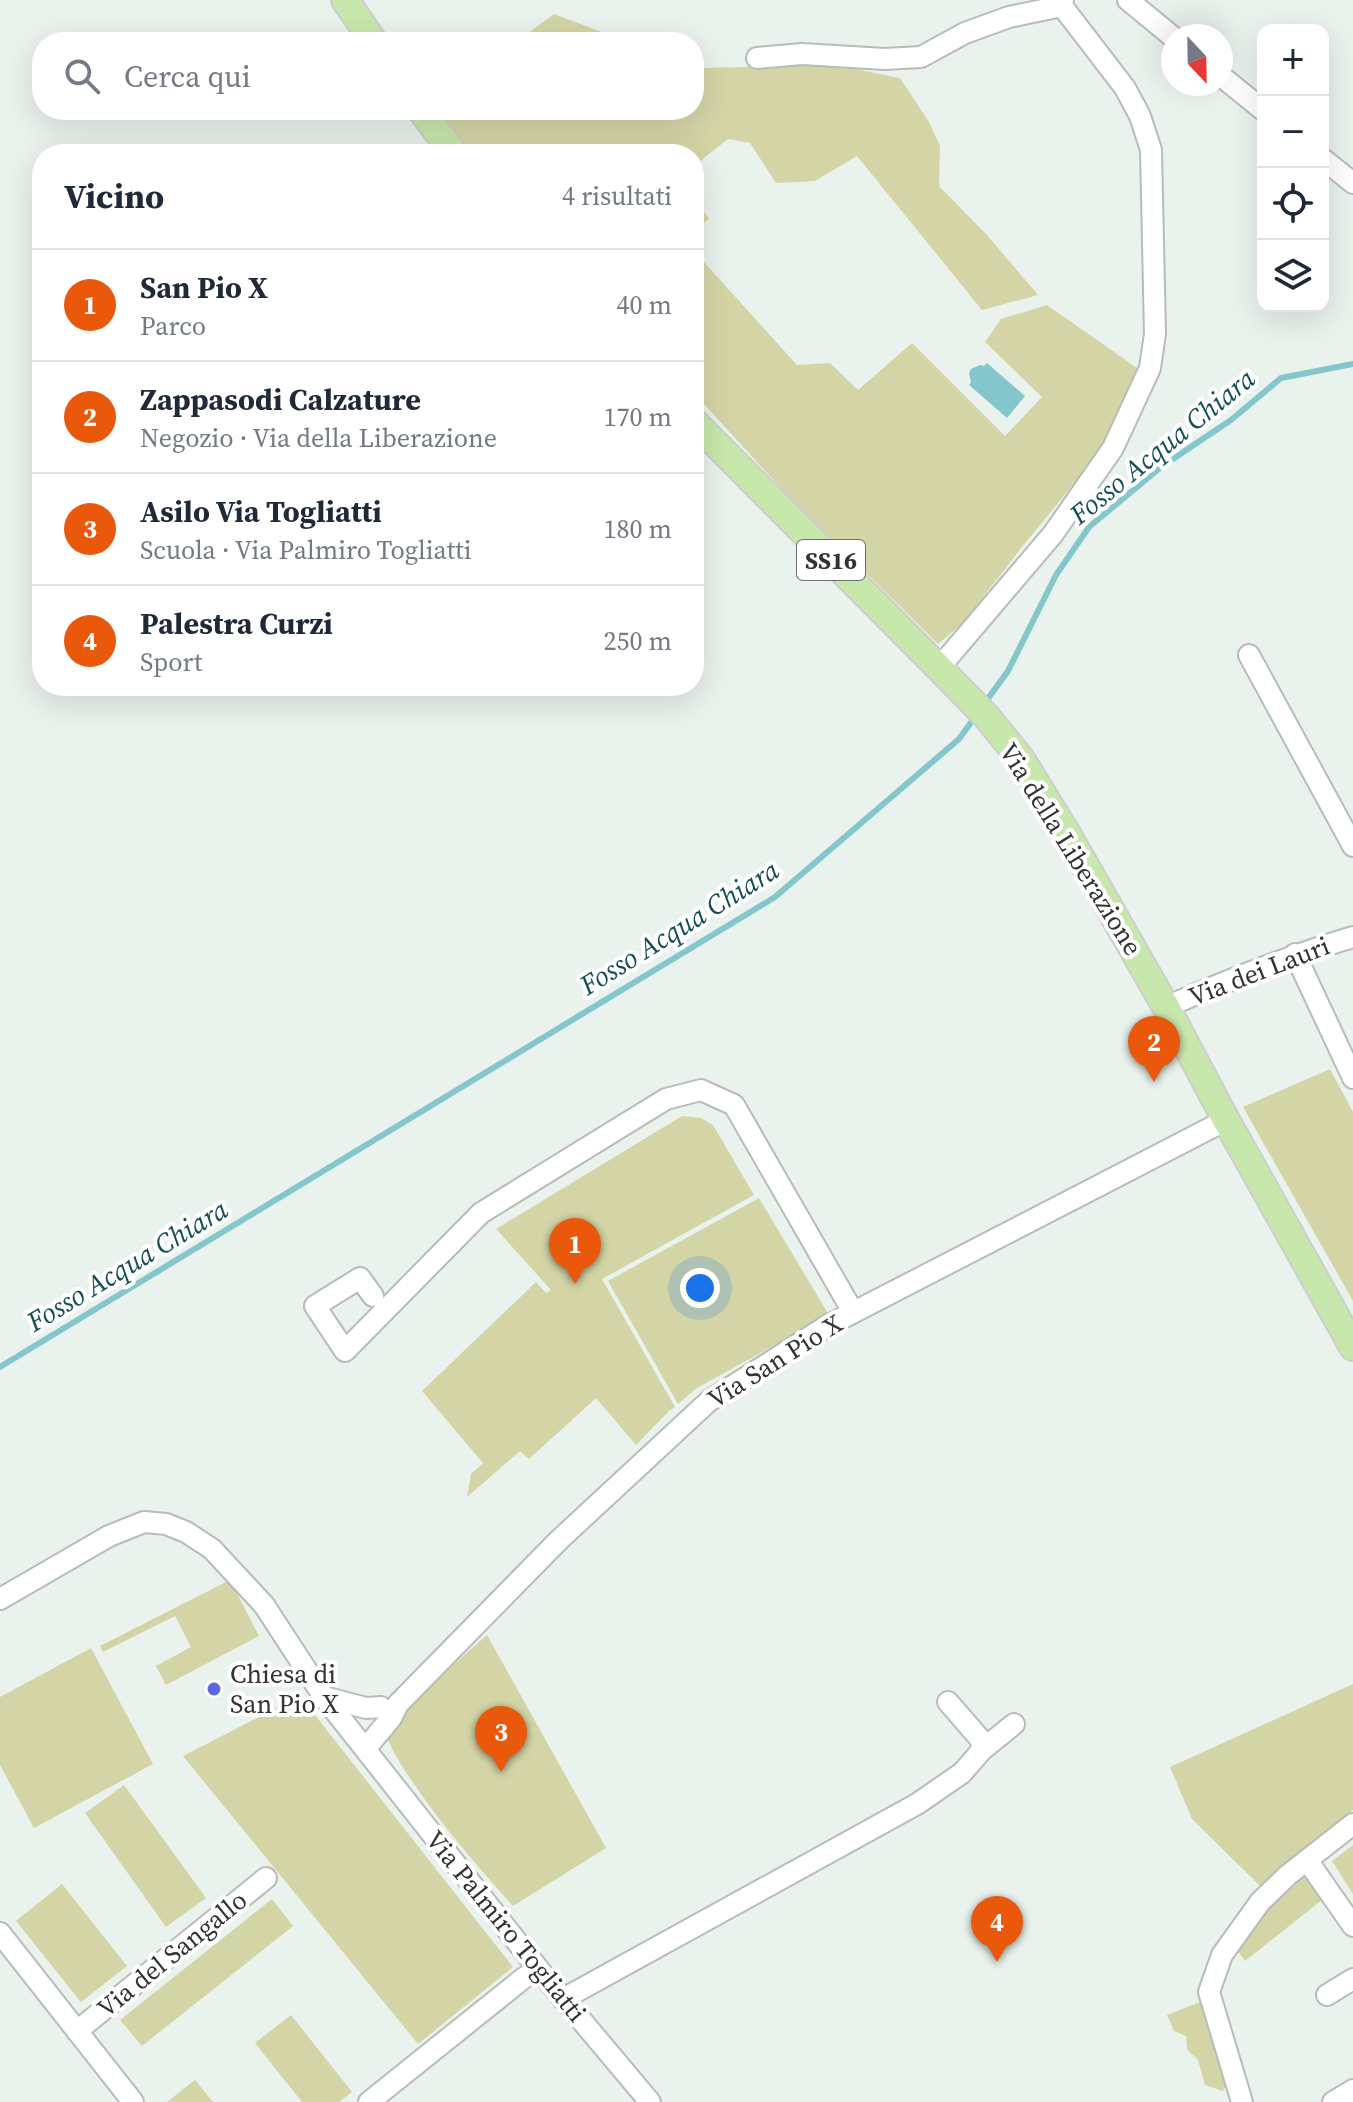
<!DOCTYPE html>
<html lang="it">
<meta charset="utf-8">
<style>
:root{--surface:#fff;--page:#f6f6f7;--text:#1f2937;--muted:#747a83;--line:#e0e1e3;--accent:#ea580c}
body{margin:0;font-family:"Source Serif 4",serif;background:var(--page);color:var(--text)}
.controls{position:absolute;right:24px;top:24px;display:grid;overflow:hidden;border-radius:16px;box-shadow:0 8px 32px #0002}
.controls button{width:72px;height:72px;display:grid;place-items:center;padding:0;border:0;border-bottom:2px solid var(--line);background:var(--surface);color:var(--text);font:40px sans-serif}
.compass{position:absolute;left:1161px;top:24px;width:72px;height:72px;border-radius:50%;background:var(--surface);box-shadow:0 8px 32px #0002;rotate:158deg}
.you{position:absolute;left:700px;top:1288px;width:28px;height:28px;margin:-20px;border:6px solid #fff;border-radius:50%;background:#1a73e8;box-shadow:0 0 0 12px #1a73e833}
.badge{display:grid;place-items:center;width:52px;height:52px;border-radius:50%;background:var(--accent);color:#fff;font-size:26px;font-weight:700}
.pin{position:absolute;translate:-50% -66px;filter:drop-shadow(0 2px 4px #0008)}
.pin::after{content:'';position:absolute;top:42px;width:28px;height:24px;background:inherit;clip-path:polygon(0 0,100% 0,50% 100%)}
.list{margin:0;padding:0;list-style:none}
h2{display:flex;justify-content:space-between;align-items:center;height:104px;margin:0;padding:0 32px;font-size:34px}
h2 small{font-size:26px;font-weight:400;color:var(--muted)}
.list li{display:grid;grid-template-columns:52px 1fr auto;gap:24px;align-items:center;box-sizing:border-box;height:112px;padding:0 32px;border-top:2px solid var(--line)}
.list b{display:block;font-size:30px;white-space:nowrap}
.list p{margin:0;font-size:26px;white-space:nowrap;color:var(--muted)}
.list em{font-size:26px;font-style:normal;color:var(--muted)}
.icon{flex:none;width:44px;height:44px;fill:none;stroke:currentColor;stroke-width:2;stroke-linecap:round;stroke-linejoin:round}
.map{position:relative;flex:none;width:1353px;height:2102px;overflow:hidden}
.search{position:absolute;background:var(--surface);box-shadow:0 8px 32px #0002;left:32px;top:32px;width:672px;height:88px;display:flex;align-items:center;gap:20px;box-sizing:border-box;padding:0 28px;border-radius:32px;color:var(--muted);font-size:30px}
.panel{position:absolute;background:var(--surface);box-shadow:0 8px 32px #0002;left:32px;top:144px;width:672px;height:552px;border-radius:32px}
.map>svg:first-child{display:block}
</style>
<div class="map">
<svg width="1353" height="2102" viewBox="0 0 1353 2102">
<rect width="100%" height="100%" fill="#eaf2ed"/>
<g fill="#d4d5a6">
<path d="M 554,14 L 628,42 L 516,42 Z"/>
<path d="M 694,65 L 703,68 L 835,65 L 900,78 L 929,122 L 940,146 L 939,186 L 987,235 L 1038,295 L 982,310 L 857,156 L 815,181 L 776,183 L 750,143 L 728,139 L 694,166 L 694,154 L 474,154 L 434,110 L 694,110 Z"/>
<path d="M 694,197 L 709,219 L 694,231 Z"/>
<path d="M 694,251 L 797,365 L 830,363 L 858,390 L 912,343 L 1005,436 L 1042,397 L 985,342 L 1001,319 L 1047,305 L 1137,368 L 1100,452 L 1022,547 L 963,623 L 938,644 L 789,497 L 694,393 Z"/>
<path d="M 1330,1069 L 1353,1112 L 1353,1301 L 1243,1107 Z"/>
<path d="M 682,1116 L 701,1118 L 713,1125 L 754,1195 L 602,1279 L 675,1407 L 669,1411 L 636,1445 L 596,1398 L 529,1459 L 520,1451 L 467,1497 L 471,1474 L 483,1463 L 422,1391 L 536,1282 L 546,1293 L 551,1290 L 496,1229 Z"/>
<path d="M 759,1198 L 829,1315 L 697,1388 L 678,1404 L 608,1281 Z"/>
<path d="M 230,1580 L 259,1636 L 166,1685 L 156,1666 L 191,1647 L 175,1616 L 103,1652 L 100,1646 Z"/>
<path d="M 487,1635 L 606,1848 L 513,1906 C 478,1867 443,1827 414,1784 C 403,1768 393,1753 386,1735 L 403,1709 Z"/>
<path d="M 91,1648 L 153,1764 L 34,1828 L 0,1765 L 0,1697 Z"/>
<path d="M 1353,1684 L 1353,1810 L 1260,1886 L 1192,1819 L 1170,1767 Z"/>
<path d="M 300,1696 L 513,1967 L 418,2044 L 183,1756 Z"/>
<path d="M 124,1785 L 206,1898 L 166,1927 L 85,1813 Z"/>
<path d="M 1353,1845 L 1353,1894 L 1332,1861 Z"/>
<path d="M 1305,1877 L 1322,1900 L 1245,1961 L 1236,1949 L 1262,1912 Z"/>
<path d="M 62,1884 L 127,1966 L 81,2002 L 16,1921 Z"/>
<path d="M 272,1899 L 293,1926 L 142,2046 L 120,2020 Z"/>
<path d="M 1200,2002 L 1228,2082 L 1223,2091 L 1205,2085 L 1198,2060 L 1187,2049 L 1186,2036 L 1174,2031 L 1167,2015 Z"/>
<path d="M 291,2015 L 352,2092 L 339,2102 L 302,2102 L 255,2043 Z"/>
<path d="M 195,2080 L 213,2102 L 167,2102 Z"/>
</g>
<path fill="#84c6cc" d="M 987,363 L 1025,396 L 1007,418 L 969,385 L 971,382 L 969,373 L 971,369 L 980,365 L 984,366 Z"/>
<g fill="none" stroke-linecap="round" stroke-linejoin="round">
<g stroke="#84c6cc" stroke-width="6">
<path d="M 984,704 L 1008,671 L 1056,575 L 1089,527 L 1161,467 L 1231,420 L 1281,378 L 1353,364"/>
<path d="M 0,1367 L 775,897 L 959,739 L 975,717"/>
</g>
<defs>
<g id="minor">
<path d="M 1128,0 L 1173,37"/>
<path d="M 757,58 L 802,54 L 885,59 L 921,57 L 965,33 L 1009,17 L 1062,6"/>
<path d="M 1221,76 L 1263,110"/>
<path d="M 1323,159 L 1353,183"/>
<path d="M 1249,655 L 1353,846"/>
<path d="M 939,668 L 1053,534 L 1113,448 L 1150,368 L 1155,334 L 1151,150 L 1140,116 L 1125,88 L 1062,6 L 1063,0"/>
<path d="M 1295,954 L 1353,1078"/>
<path d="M 1166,1007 C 1228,980 1289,956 1353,937"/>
<path d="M 373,1296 L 360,1278 L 315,1306 L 345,1351 L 481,1213 L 666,1099 L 701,1090 L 734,1105 L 853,1312"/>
<path d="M 0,1599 L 109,1536 L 144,1522 L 166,1524 L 186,1532 L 212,1549 L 264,1605 L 324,1697 L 540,1971 L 650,2102"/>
<path d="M 324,1697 L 366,1708 L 381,1707"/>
<path d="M 366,1748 L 391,1718 L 398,1704 L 559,1540 L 709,1401 L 827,1326 L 1226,1120"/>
<path d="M 982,1750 L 1014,1724"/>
<path d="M 1307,1860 L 1353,1926"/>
<path d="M 0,1933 L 133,2102"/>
<path d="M 1327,1995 L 1353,1979"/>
<path d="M 563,1999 L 917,1804 L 962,1773 L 982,1750 L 981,1740 L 948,1702"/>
<path d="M 77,2031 L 266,1878"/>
<path d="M 369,2102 L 525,1977"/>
<path d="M 1242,2102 L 1209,1992 L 1222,1955 L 1260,1902 L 1288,1875 L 1353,1824"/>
<path d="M 1333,2102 L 1353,2090"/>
</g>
<g id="major">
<path d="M 345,0 L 374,42"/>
<path d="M 421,110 L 454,154"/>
<path d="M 694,422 L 939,668 L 986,716 L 1021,759 L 1066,832 L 1166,1007 L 1226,1120 L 1353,1347"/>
</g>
</defs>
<use href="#minor" stroke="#b6bdb8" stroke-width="24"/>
<use href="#major" stroke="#cdcece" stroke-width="30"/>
<use href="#minor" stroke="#fff" stroke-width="20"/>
<use href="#major" stroke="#c8e7ac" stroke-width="26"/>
</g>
<circle fill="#5968df" stroke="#fff" stroke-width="3" cx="214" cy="1689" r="8"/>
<g text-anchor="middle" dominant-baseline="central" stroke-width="8" stroke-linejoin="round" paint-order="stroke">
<rect fill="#fff" stroke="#6e706f" stroke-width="2" x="797" y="540" width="68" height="40" rx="6"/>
<g font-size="24" font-weight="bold" fill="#303331">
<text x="831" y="560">SS16</text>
</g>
<g font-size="26" fill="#303331" stroke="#fff">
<text transform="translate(1071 849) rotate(58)">Via della Liberazione</text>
<text transform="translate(1259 971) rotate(-21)">Via dei Lauri</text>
<text transform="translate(775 1361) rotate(-32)">Via San Pio X</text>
<text transform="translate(506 1926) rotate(51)">Via Palmiro Togliatti</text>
<text transform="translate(172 1954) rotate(-39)">Via del Sangallo</text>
</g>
<g font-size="26" fill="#303331" stroke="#fff" text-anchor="start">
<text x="230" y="1674">Chiesa di<tspan x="230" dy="30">San Pio X</tspan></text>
</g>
<g font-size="28" font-style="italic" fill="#134e52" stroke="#fff">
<text transform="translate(1162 446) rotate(-39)">Fosso Acqua Chiara</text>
<text transform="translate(679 927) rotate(-32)">Fosso Acqua Chiara</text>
<text transform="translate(127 1265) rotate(-31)">Fosso Acqua Chiara</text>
</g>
</g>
</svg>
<div class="controls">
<button>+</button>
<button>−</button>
<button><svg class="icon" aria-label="locate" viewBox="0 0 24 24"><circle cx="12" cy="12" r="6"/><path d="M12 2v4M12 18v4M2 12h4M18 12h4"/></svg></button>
<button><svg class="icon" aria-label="layers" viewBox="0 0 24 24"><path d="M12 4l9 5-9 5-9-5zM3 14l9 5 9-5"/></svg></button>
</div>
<svg class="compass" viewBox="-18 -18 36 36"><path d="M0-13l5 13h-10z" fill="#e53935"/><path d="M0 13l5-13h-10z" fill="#747a83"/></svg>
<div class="you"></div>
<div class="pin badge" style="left:575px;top:1284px">1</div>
<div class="pin badge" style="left:1154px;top:1082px">2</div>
<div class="pin badge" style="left:501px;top:1772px">3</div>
<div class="pin badge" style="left:997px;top:1962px">4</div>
<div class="search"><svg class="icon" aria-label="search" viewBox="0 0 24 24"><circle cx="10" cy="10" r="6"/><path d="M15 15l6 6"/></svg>Cerca qui</div>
<section class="panel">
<h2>Vicino<small>4 risultati</small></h2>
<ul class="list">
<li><span class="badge">1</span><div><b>San Pio X</b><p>Parco</p></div><em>40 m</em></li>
<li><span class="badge">2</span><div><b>Zappasodi Calzature</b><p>Negozio · Via della Liberazione</p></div><em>170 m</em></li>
<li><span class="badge">3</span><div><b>Asilo Via Togliatti</b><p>Scuola · Via Palmiro Togliatti</p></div><em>180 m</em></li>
<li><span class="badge">4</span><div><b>Palestra Curzi</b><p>Sport</p></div><em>250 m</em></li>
</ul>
</section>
</div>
